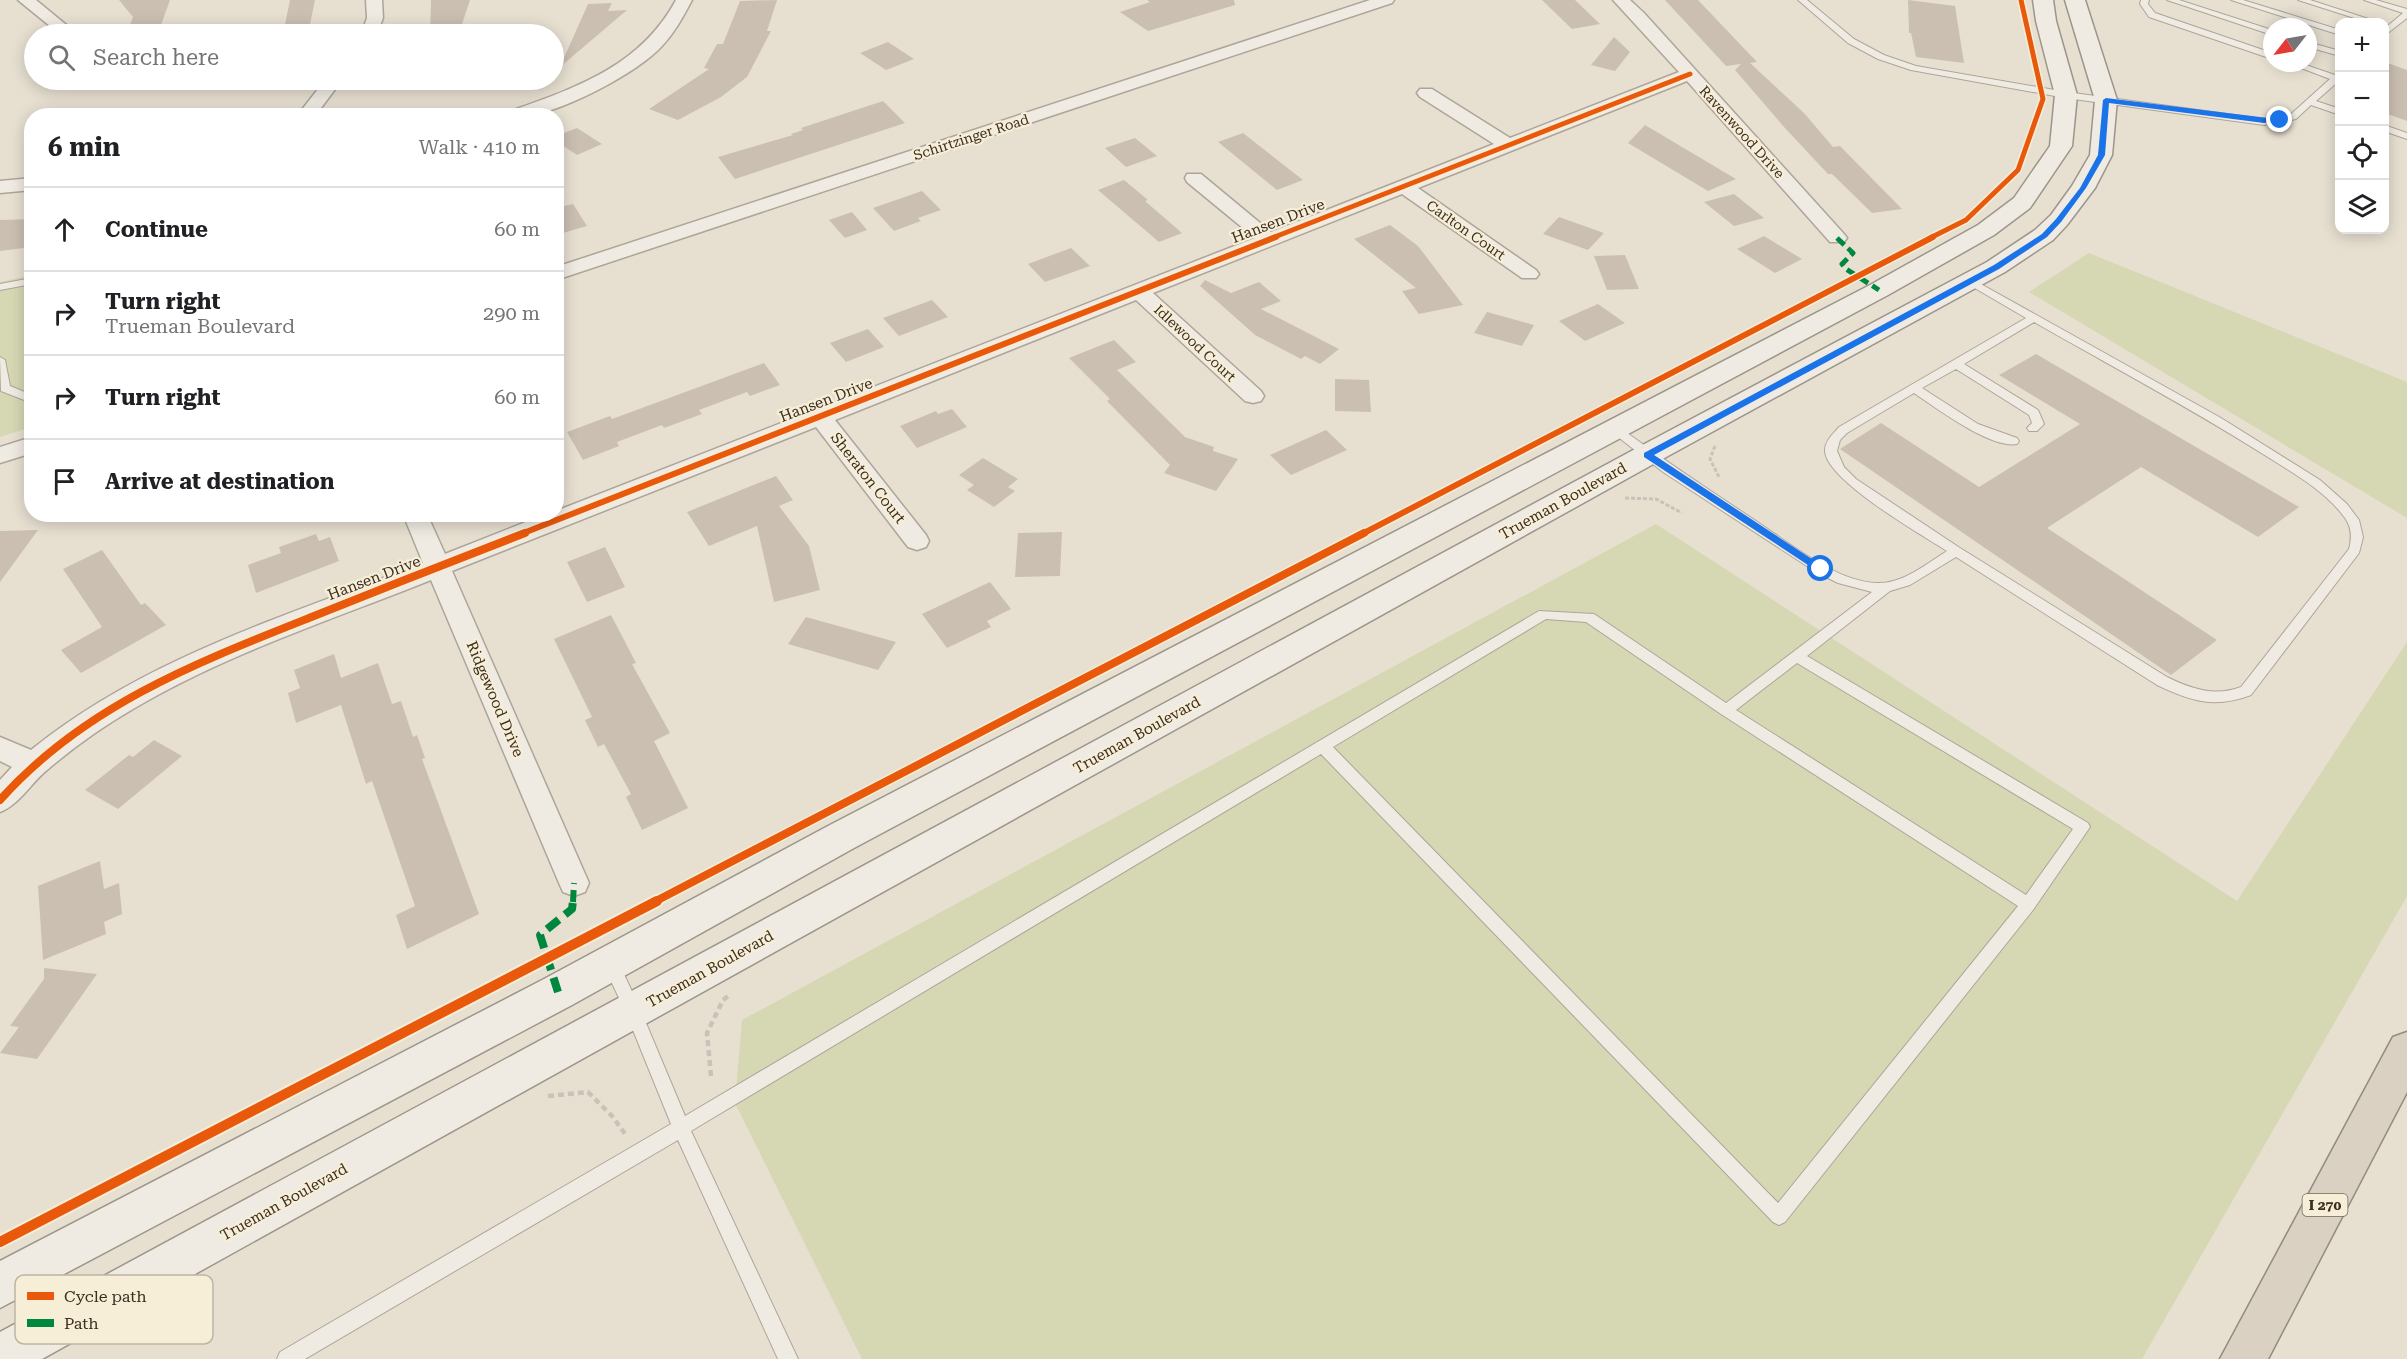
<!DOCTYPE html>
<meta charset="utf-8">
<style>
:root{--surface:#fff;--page:#f2f2f2;--text:#202124;--muted:#757577;--line:#e0e0e0}
body{margin:0;font-family:"Roboto Serif",serif;background:var(--page);color:var(--text)}
.controls{position:absolute;right:18px;top:18px;display:grid;overflow:hidden;border-radius:12px;box-shadow:0 3px 15px #0003}
.controls button{width:54px;height:54px;display:grid;place-items:center;padding:0;border:0;border-bottom:2px solid var(--line);background:var(--surface);color:var(--text);font:30px sans-serif}
.compass{position:absolute;left:2263px;top:18px;width:54px;height:54px;border-radius:50%;background:var(--surface);box-shadow:0 3px 15px #0003;rotate:239deg}
.stop{position:absolute;width:18px;height:18px;margin:-14px;border:4px solid #1a73e8;border-radius:50%;background:#fff}
.stop.end{background:#1a73e8;border-color:#fff;box-shadow:0 2px 6px #0008}
.list{margin:0;padding:0;list-style:none}
h2{display:flex;justify-content:space-between;align-items:center;height:78px;margin:0;padding:0 24px;font-size:26px}
h2 small{font-size:20px;font-weight:400;color:var(--muted)}
.list li{display:grid;grid-template-columns:39px 1fr auto;gap:18px;align-items:center;box-sizing:border-box;height:84px;padding:0 24px;border-top:2px solid var(--line)}
.list b{display:block;font-size:22px;white-space:nowrap}
.list p{margin:0;font-size:20px;white-space:nowrap;color:var(--muted)}
.list em{font-size:20px;font-style:normal;color:var(--muted)}
.icon{flex:none;width:33px;height:33px;fill:none;stroke:currentColor;stroke-width:2;stroke-linecap:round;stroke-linejoin:round}
.map{position:relative;flex:none;width:2407px;height:1359px;overflow:hidden}
.search{position:absolute;background:var(--surface);box-shadow:0 3px 15px #0003;left:24px;top:24px;width:540px;height:66px;display:flex;align-items:center;gap:15px;box-sizing:border-box;padding:0 21px;border-radius:33px;color:var(--muted);font-size:22px}
.panel{position:absolute;background:var(--surface);box-shadow:0 3px 15px #0003;left:24px;top:108px;width:540px;height:414px;border-radius:24px}
.map>svg:first-child{display:block}
</style>
<div class="map">
<svg width="2407" height="1359" viewBox="0 0 2407 1359">
<rect width="100%" height="100%" fill="#e7e0d1"/>
<g fill="#d6d7b3">
<path d="M 2089,253 L 2407,382 L 2407,518 L 2029,292 Z"/>
<path d="M 31,275 L 31,427 L 0,437 L 0,282 Z"/>
<path d="M 1656,524 L 2237,901 L 2407,642 L 2407,896 L 2142,1359 L 862,1359 L 735,1103 L 742,1020 Z"/>
</g>
<g fill="#cbbfb2">
<path d="M 119,0 L 170,0 L 161,25 L 128,30 L 133,17 Z"/>
<path d="M 290,0 L 315,0 L 308,34 L 283,34 Z"/>
<path d="M 431,0 L 470,0 L 462,24 L 471,34 L 430,34 Z"/>
<path d="M 777,0 L 767,31 L 771,31 L 747,77 L 721,97 L 678,120 L 649,109 L 709,69 L 704,68 L 717,44 L 723,44 L 740,1 Z"/>
<path d="M 1147,0 L 1234,0 L 1235,5 L 1148,31 L 1120,12 L 1150,2 Z"/>
<path d="M 1542,0 L 1575,0 L 1600,24 L 1572,29 Z"/>
<path d="M 1665,0 L 1698,0 L 1757,62 L 1750,63 L 1804,113 L 1833,147 L 1840,146 L 1902,209 L 1872,213 L 1832,174 L 1828,174 L 1784,127 L 1735,70 L 1741,64 L 1726,66 Z"/>
<path d="M 1908,0 L 1955,6 L 1964,63 L 1916,57 L 1911,33 L 1909,33 Z"/>
<path d="M 612,3 L 608,11 L 627,10 L 560,67 L 588,4 Z"/>
<path d="M 1614,37 L 1630,52 L 1615,71 L 1591,65 Z"/>
<path d="M 888,42 L 914,59 L 886,70 L 860,53 Z"/>
<path d="M 2385,62 L 2407,70 L 2407,121 L 2385,113 Z"/>
<path d="M 883,101 L 905,123 L 735,179 L 718,157 L 793,135 L 791,134 L 803,130 L 801,128 Z"/>
<path d="M 1645,125 L 1736,179 L 1708,191 L 1628,143 Z"/>
<path d="M 577,128 L 602,144 L 577,155 L 556,141 L 556,136 Z"/>
<path d="M 1243,133 L 1303,180 L 1277,190 L 1218,142 Z"/>
<path d="M 1135,138 L 1157,156 L 1126,167 L 1105,148 Z"/>
<path d="M 1124,180 L 1148,200 L 1145,201 L 1182,233 L 1159,242 L 1098,190 Z"/>
<path d="M 922,191 L 941,210 L 918,218 L 921,221 L 894,231 L 873,208 Z"/>
<path d="M 1734,194 L 1764,218 L 1734,226 L 1704,202 Z"/>
<path d="M 573,204 L 587,226 L 556,235 L 556,208 Z"/>
<path d="M 852,212 L 867,230 L 845,238 L 829,220 Z"/>
<path d="M 1559,217 L 1604,233 L 1588,250 L 1543,234 Z"/>
<path d="M 32,219 L 32,247 L 0,251 L 0,220 Z"/>
<path d="M 1390,225 L 1418,246 L 1463,305 L 1419,314 L 1402,291 L 1416,288 L 1354,239 Z"/>
<path d="M 1764,236 L 1802,259 L 1775,273 L 1737,249 Z"/>
<path d="M 1071,248 L 1090,266 L 1045,282 L 1028,264 Z"/>
<path d="M 1625,255 L 1639,289 L 1607,290 L 1594,256 Z"/>
<path d="M 1205,280 L 1231,293 L 1259,282 L 1281,301 L 1261,309 L 1339,349 L 1320,364 L 1305,356 L 1301,359 L 1255,335 L 1200,286 Z"/>
<path d="M 932,300 L 948,317 L 899,336 L 883,318 Z"/>
<path d="M 1598,304 L 1625,323 L 1585,341 L 1559,321 Z"/>
<path d="M 1487,312 L 1534,325 L 1522,346 L 1474,333 Z"/>
<path d="M 868,329 L 884,347 L 846,362 L 830,343 Z"/>
<path d="M 1114,340 L 1136,362 L 1117,370 L 1185,437 L 1214,447 L 1213,451 L 1238,459 L 1216,491 L 1164,473 L 1170,465 L 1107,401 L 1110,399 L 1069,358 Z"/>
<path d="M 2036,354 L 2299,507 L 2258,537 L 2141,467 L 2047,528 L 2217,640 L 2171,675 L 1840,449 L 1881,423 L 1979,487 L 2080,424 L 1999,375 Z"/>
<path d="M 764,363 L 780,385 L 750,396 L 747,392 L 699,410 L 702,414 L 664,428 L 662,425 L 617,442 L 619,446 L 583,460 L 567,432 L 610,416 L 612,419 Z"/>
<path d="M 1335,379 L 1369,380 L 1371,412 L 1335,411 Z"/>
<path d="M 952,409 L 967,427 L 917,448 L 900,426 L 936,411 L 938,414 Z"/>
<path d="M 1326,430 L 1347,450 L 1291,475 L 1270,455 Z"/>
<path d="M 983,458 L 1018,479 L 1008,487 L 1015,491 L 994,507 L 967,490 L 974,485 L 959,475 Z"/>
<path d="M 776,476 L 793,500 L 779,506 L 809,546 L 820,590 L 774,602 L 757,526 L 709,546 L 687,512 Z"/>
<path d="M 38,530 L 0,582 L 0,531 Z"/>
<path d="M 1062,532 L 1060,576 L 1015,577 L 1018,533 Z"/>
<path d="M 316,534 L 319,541 L 330,537 L 339,561 L 256,593 L 248,565 L 281,553 L 279,547 Z"/>
<path d="M 605,547 L 625,587 L 587,602 L 567,562 Z"/>
<path d="M 102,550 L 141,605 L 145,603 L 166,625 L 81,673 L 61,650 L 102,627 L 63,569 Z"/>
<path d="M 990,582 L 1011,609 L 987,621 L 991,627 L 947,648 L 922,614 Z"/>
<path d="M 611,615 L 636,663 L 632,664 L 670,733 L 654,741 L 688,808 L 642,830 L 626,797 L 631,794 L 604,744 L 598,747 L 585,720 L 592,717 L 554,639 Z"/>
<path d="M 806,617 L 896,642 L 878,670 L 788,644 Z"/>
<path d="M 334,654 L 341,678 L 378,663 L 392,704 L 401,701 L 413,737 L 417,735 L 425,758 L 422,759 L 479,914 L 407,949 L 396,915 L 415,906 L 372,781 L 366,784 L 341,705 L 296,723 L 288,693 L 300,688 L 294,670 Z"/>
<path d="M 154,740 L 182,756 L 118,809 L 85,790 L 129,755 L 133,757 Z"/>
<path d="M 100,861 L 104,889 L 119,883 L 122,914 L 104,922 L 106,934 L 43,960 L 38,886 Z"/>
<path d="M 44,968 L 97,974 L 37,1059 L 0,1053 L 19,1027 L 10,1026 L 44,979 Z"/>
</g>
<g fill="none" stroke-linecap="round" stroke-linejoin="round">
<defs>
<g id="lane">
<path d="M 1798,0 L 1807,0 L 1854,39 L 1884,55 L 1916,66 L 2066,92 L 2264,119 L 2290,115 L 2330,79 L 2288,63 L 2300,63 L 2335,75 L 2340,73 L 2340,80 L 2316,101 L 2340,109 L 2340,115 L 2311,105 L 2296,119 L 2264,125 L 2066,98 L 1911,70 L 1878,59 L 1848,43 Z"/>
<path d="M 2141,0 L 2149,0 L 2148,4 L 2155,13 L 2272,53 L 2272,59 L 2149,17 L 2140,4 Z"/>
<path d="M 2167,0 L 2179,0 L 2272,30 L 2272,35 Z"/>
<path d="M 2231,0 L 2243,0 L 2340,30 L 2340,35 Z"/>
<path d="M 2298,0 L 2310,0 L 2378,22 L 2367,22 Z"/>
<path d="M 2364,0 L 2376,0 L 2407,9 L 2407,18 L 2384,36 L 2384,29 L 2403,13 Z"/>
<path d="M 2308,42 L 2340,51 L 2340,56 L 2308,47 Z"/>
<path d="M 2384,125 L 2407,133 L 2407,139 L 2384,131 Z"/>
<path d="M 32,278 L 32,284 L 0,290 L 0,284 Z"/>
<path d="M 1970,278 L 2221,418 L 2320,480 L 2347,504 L 2359,520 L 2363,537 L 2359,553 L 2251,695 C 2214,709 2191,701 2157,685 L 1956,557 L 1910,585 L 1890,591 L 1807,656 L 2088,823 L 2090,827 L 2033,910 L 1785,1222 L 1779,1225 L 1773,1222 L 1321,754 L 691,1131 L 798,1359 L 778,1359 L 678,1140 L 305,1359 L 277,1359 L 280,1352 L 671,1124 L 626,1013 L 603,964 L 605,959 L 611,957 L 617,959 L 641,1011 L 685,1116 L 1539,611 L 1594,614 L 1726,703 L 1872,592 L 1838,583 L 1816,572 L 1663,472 L 1609,430 L 1615,426 L 1619,427 C 1665,461 1712,492 1759,523 C 1792,545 1837,582 1877,583 C 1903,584 1926,564 1947,551 C 1922,535 1824,479 1825,450 C 1825,441 1833,434 1839,427 L 2026,318 L 1966,283 L 1965,281 ZM 2034,322 C 2111,366 2189,407 2263,454 C 2291,472 2325,490 2345,518 C 2352,528 2352,538 2349,549 L 2241,687 C 2215,697 2191,689 2167,677 L 1960,548 L 1856,479 L 1844,467 L 1837,451 L 1840,440 L 1847,433 L 1914,393 C 1936,408 1991,449 2017,444 L 2019,441 L 2017,438 L 1978,424 L 1922,388 L 1956,369 L 2029,415 L 2032,423 L 2027,428 L 2029,431 L 2037,431 L 2044,424 L 2038,410 L 1964,364 ZM 1546,619 L 1586,622 L 1721,714 L 2018,906 L 1778,1203 L 1333,747 ZM 1797,663 L 2073,829 L 2026,895 L 1736,710 Z"/>
<path d="M 0,357 L 5,360 L 10,386 L 32,395 L 32,403 L 1,391 Z"/>
</g>
<g id="street">
<path d="M 18,0 L 36,0 L 70,28 L 62,33 L 56,31 Z"/>
<path d="M 366,0 L 382,0 L 383,18 L 377,34 L 361,34 L 367,18 Z"/>
<path d="M 676,0 L 692,0 C 683,17 675,32 662,46 C 637,73 569,108 533,115 C 525,117 514,116 505,116 L 508,112 C 575,88 640,67 676,0 Z"/>
<path d="M 1370,0 L 1394,0 L 1392,3 L 556,280 L 556,267 Z"/>
<path d="M 1613,0 L 1630,0 L 1644,13 L 1844,234 L 1847,238 L 1844,242 L 1830,242 L 1687,81 L 1418,188 L 1536,270 L 1539,274 L 1536,278 L 1522,278 L 1402,194 L 1153,293 L 1261,391 L 1264,396 L 1261,401 L 1253,403 L 1245,401 L 1136,300 L 835,420 L 926,535 L 929,541 L 926,547 L 917,550 L 908,547 L 816,427 L 452,571 L 589,883 L 585,892 L 574,896 L 563,892 L 559,883 L 431,580 C 331,620 226,654 133,709 C 102,727 74,747 47,770 C 31,783 19,805 0,812 L 0,780 L 12,767 L 0,761 L 0,737 L 31,750 C 144,658 289,615 423,563 L 403,514 L 427,514 L 445,554 L 546,514 L 556,514 L 556,511 L 1255,238 L 1187,182 L 1185,178 L 1187,174 L 1201,174 L 1271,232 L 1494,144 L 1420,97 L 1417,93 L 1420,89 L 1432,89 L 1510,138 L 1679,72 Z"/>
<path d="M 325,80 L 342,80 L 315,116 L 297,116 Z"/>
<path d="M 32,178 L 32,190 L 0,193 L 0,181 Z"/>
<path d="M 32,437 L 32,453 L 0,463 L 0,447 Z"/>
</g>
<g id="secondary">
<path d="M 2033,0 L 2053,0 L 2056,21 L 2077,95 L 2072,146 L 2030,208 L 1994,235 L 1888,295 L 854,848 L 572,1005 L 0,1308 L 0,1261 L 544,979 L 828,826 L 1870,285 L 1978,225 L 2014,198 L 2050,146 L 2055,95 L 2036,21 Z"/>
<path d="M 2065,0 L 2085,0 L 2117,100 L 2112,155 L 2095,188 L 2067,225 L 2053,240 L 2005,272 L 1657,462 L 42,1359 L 0,1359 L 0,1332 L 1637,448 L 1987,262 L 2035,230 L 2051,215 L 2072,186 L 2090,155 L 2095,100 Z"/>
</g>
<path id="highway" d="M 2407,1032 L 2407,1092 L 2268,1359 L 2220,1359 L 2393,1037 Z"/>
</defs>
<use href="#lane" stroke="#ada599" stroke-width="2"/>
<use href="#street" stroke="#ada599" stroke-width="3"/>
<use href="#secondary" stroke="#9c958a" stroke-width="3"/>
<use href="#highway" stroke="#928b80" stroke-width="3"/>
<g stroke="#c8c2b9" stroke-width="3" stroke-dasharray="4 2" stroke-linecap="butt">
<path d="M 1715,446 L 1710,459 L 1719,477"/>
<path d="M 1625,498 L 1656,499 L 1682,513"/>
</g>
<g stroke="#c8c2b9" stroke-width="4.5" stroke-dasharray="6 4" stroke-linecap="butt">
<path d="M 711,1076 L 707,1033 L 723,1000 L 728,996"/>
<path d="M 548,1096 L 588,1092 L 612,1116 L 626,1135"/>
</g>
<use href="#lane" fill="#efebe3" fill-rule="evenodd"/>
<use href="#street" fill="#efebe3" fill-rule="evenodd"/>
<use href="#secondary" fill="#efebe3" fill-rule="evenodd"/>
<use href="#highway" fill="#dad1c2" fill-rule="evenodd"/>
<path stroke="#00873e" stroke-width="5" stroke-dasharray="10 5" stroke-linecap="butt" d="M 1837,238 L 1853,253 L 1842,264 L 1846,269 L 1879,290"/>
<path stroke="#00873e" stroke-width="6" stroke-dasharray="12 6" stroke-linecap="butt" d="M 573,902 L 574,883"/>
<path stroke="#00873e" stroke-width="8" stroke-dasharray="15 8" stroke-linecap="butt" d="M 558,992 L 540,935 L 572,909 L 573,901"/>
<defs>
<g id="cycleway-far3">
<path d="M 1272,238 L 1690,74"/>
<path d="M 1930,238 L 1966,220 L 2018,170 L 2043,99 L 2021,0"/>
</g>
<g id="cycleway-far2">
<path d="M 521,534 L 1276,237"/>
<path d="M 1362,534 L 1933,237"/>
</g>
<g id="cycleway-far1">
<path d="M 0,800 C 85,705 198,662 314,616 C 384,588 455,560 525,533"/>
<path d="M 654,902 L 1364,533"/>
</g>
<path id="cycleway" d="M 0,1242 L 657,901"/>
</defs>
<use href="#cycleway-far3" stroke="#f7eed8" stroke-width="8"/>
<use href="#cycleway-far2" stroke="#f7eed8" stroke-width="9"/>
<use href="#cycleway-far1" stroke="#f7eed8" stroke-width="11"/>
<use href="#cycleway" stroke="#f7eed8" stroke-width="14"/>
<use href="#cycleway-far3" stroke="#e8590c" stroke-width="5"/>
<use href="#cycleway-far2" stroke="#e8590c" stroke-width="6"/>
<use href="#cycleway-far1" stroke="#e8590c" stroke-width="8"/>
<use href="#cycleway" stroke="#e8590c" stroke-width="10"/>
</g>
<path fill="#1a73e8" d="M 2106,98 L 2284,120 L 2264,123 L 2109,103 L 2105,155 L 2086,188 L 2061,222 L 2047,237 L 1999,269 L 1654,455 L 1824,567 L 1824,571 L 1817,571 L 1644,457 L 1644,453 L 1994,265 L 2042,234 L 2056,219 L 2080,188 L 2098,155 L 2103,100 Z"/>
<g text-anchor="middle" dominant-baseline="central" stroke-width="4.5" stroke-linejoin="round" paint-order="stroke">
<g font-size="14" fill="#3d2e20" stroke="#f7eed8">
<text transform="translate(1742 132) rotate(48)">Ravenwood Drive</text>
<text transform="translate(971 137) rotate(-18)">Schirtzinger Road</text>
<text transform="translate(1466 230) rotate(35)">Carlton Court</text>
<text transform="translate(1195 343) rotate(43)">Idlewood Court</text>
</g>
<rect fill="#f7eed8" stroke="#756857" stroke-width="1.5" x="2302.5" y="1194" width="45" height="22" rx="4.5"/>
<g font-size="14" font-weight="bold" fill="#3d2e20">
<text x="2325" y="1205">I 270</text>
</g>
<g font-size="15" fill="#3d2e20" stroke="#f7eed8">
<text transform="translate(1278 221) rotate(-21)">Hansen Drive</text>
<text transform="translate(826 400) rotate(-21)">Hansen Drive</text>
<text transform="translate(868 478) rotate(52)">Sheraton Court</text>
<text transform="translate(1563 501) rotate(-29)">Trueman Boulevard</text>
<text transform="translate(374 578) rotate(-21)">Hansen Drive</text>
<text transform="translate(495 699) rotate(67)">Ridgewood Drive</text>
<text transform="translate(1137 735) rotate(-29)">Trueman Boulevard</text>
<text transform="translate(710 969) rotate(-29)">Trueman Boulevard</text>
<text transform="translate(284 1202) rotate(-29)">Trueman Boulevard</text>
</g>
</g>
<rect x="15" y="1275" width="198" height="69" rx="9" fill="#f7eed8" stroke="#bfb4a1" stroke-width="1.5"/>
<rect x="27" y="1292" width="27" height="8" fill="#e8590c"/>
<rect x="27" y="1319" width="27" height="8" fill="#00873e"/>
<g font-size="16" fill="#3d2e20">
<text x="64" y="1302">Cycle path</text>
<text x="64" y="1329">Path</text>
</g>
</svg>
<div class="controls">
<button>+</button>
<button>−</button>
<button><svg class="icon" aria-label="locate" viewBox="0 0 24 24"><circle cx="12" cy="12" r="6"/><path d="M12 2v4M12 18v4M2 12h4M18 12h4"/></svg></button>
<button><svg class="icon" aria-label="layers" viewBox="0 0 24 24"><path d="M12 4l9 5-9 5-9-5zM3 14l9 5 9-5"/></svg></button>
</div>
<svg class="compass" viewBox="-18 -18 36 36"><path d="M0-13l5 13h-10z" fill="#e53935"/><path d="M0 13l5-13h-10z" fill="#757577"/></svg>
<div class="stop" style="left:1821px;top:569px"></div>
<div class="stop end" style="left:2280px;top:120px"></div>
<div class="search"><svg class="icon" aria-label="search" viewBox="0 0 24 24"><circle cx="10" cy="10" r="6"/><path d="M15 15l6 6"/></svg>Search here</div>
<section class="panel">
<h2>6 min<small>Walk · 410 m</small></h2>
<ul class="list">
<li><svg class="icon" aria-label="ahead" viewBox="0 0 24 24"><path d="M12 20V5M6 11l6-6 6 6"/></svg><div><b>Continue</b></div><em>60 m</em></li>
<li><svg class="icon" aria-label="right" viewBox="0 0 24 24"><path d="M7 20v-9h11M14 6l5 5-5 5"/></svg><div><b>Turn right</b><p>Trueman Boulevard</p></div><em>290 m</em></li>
<li><svg class="icon" aria-label="right" viewBox="0 0 24 24"><path d="M7 20v-9h11M14 6l5 5-5 5"/></svg><div><b>Turn right</b></div><em>60 m</em></li>
<li><svg class="icon" aria-label="arrive" viewBox="0 0 24 24"><path d="M6 21V4h12l-3 4 3 4H6"/></svg><div><b>Arrive at destination</b></div></li>
</ul>
</section>
</div>
